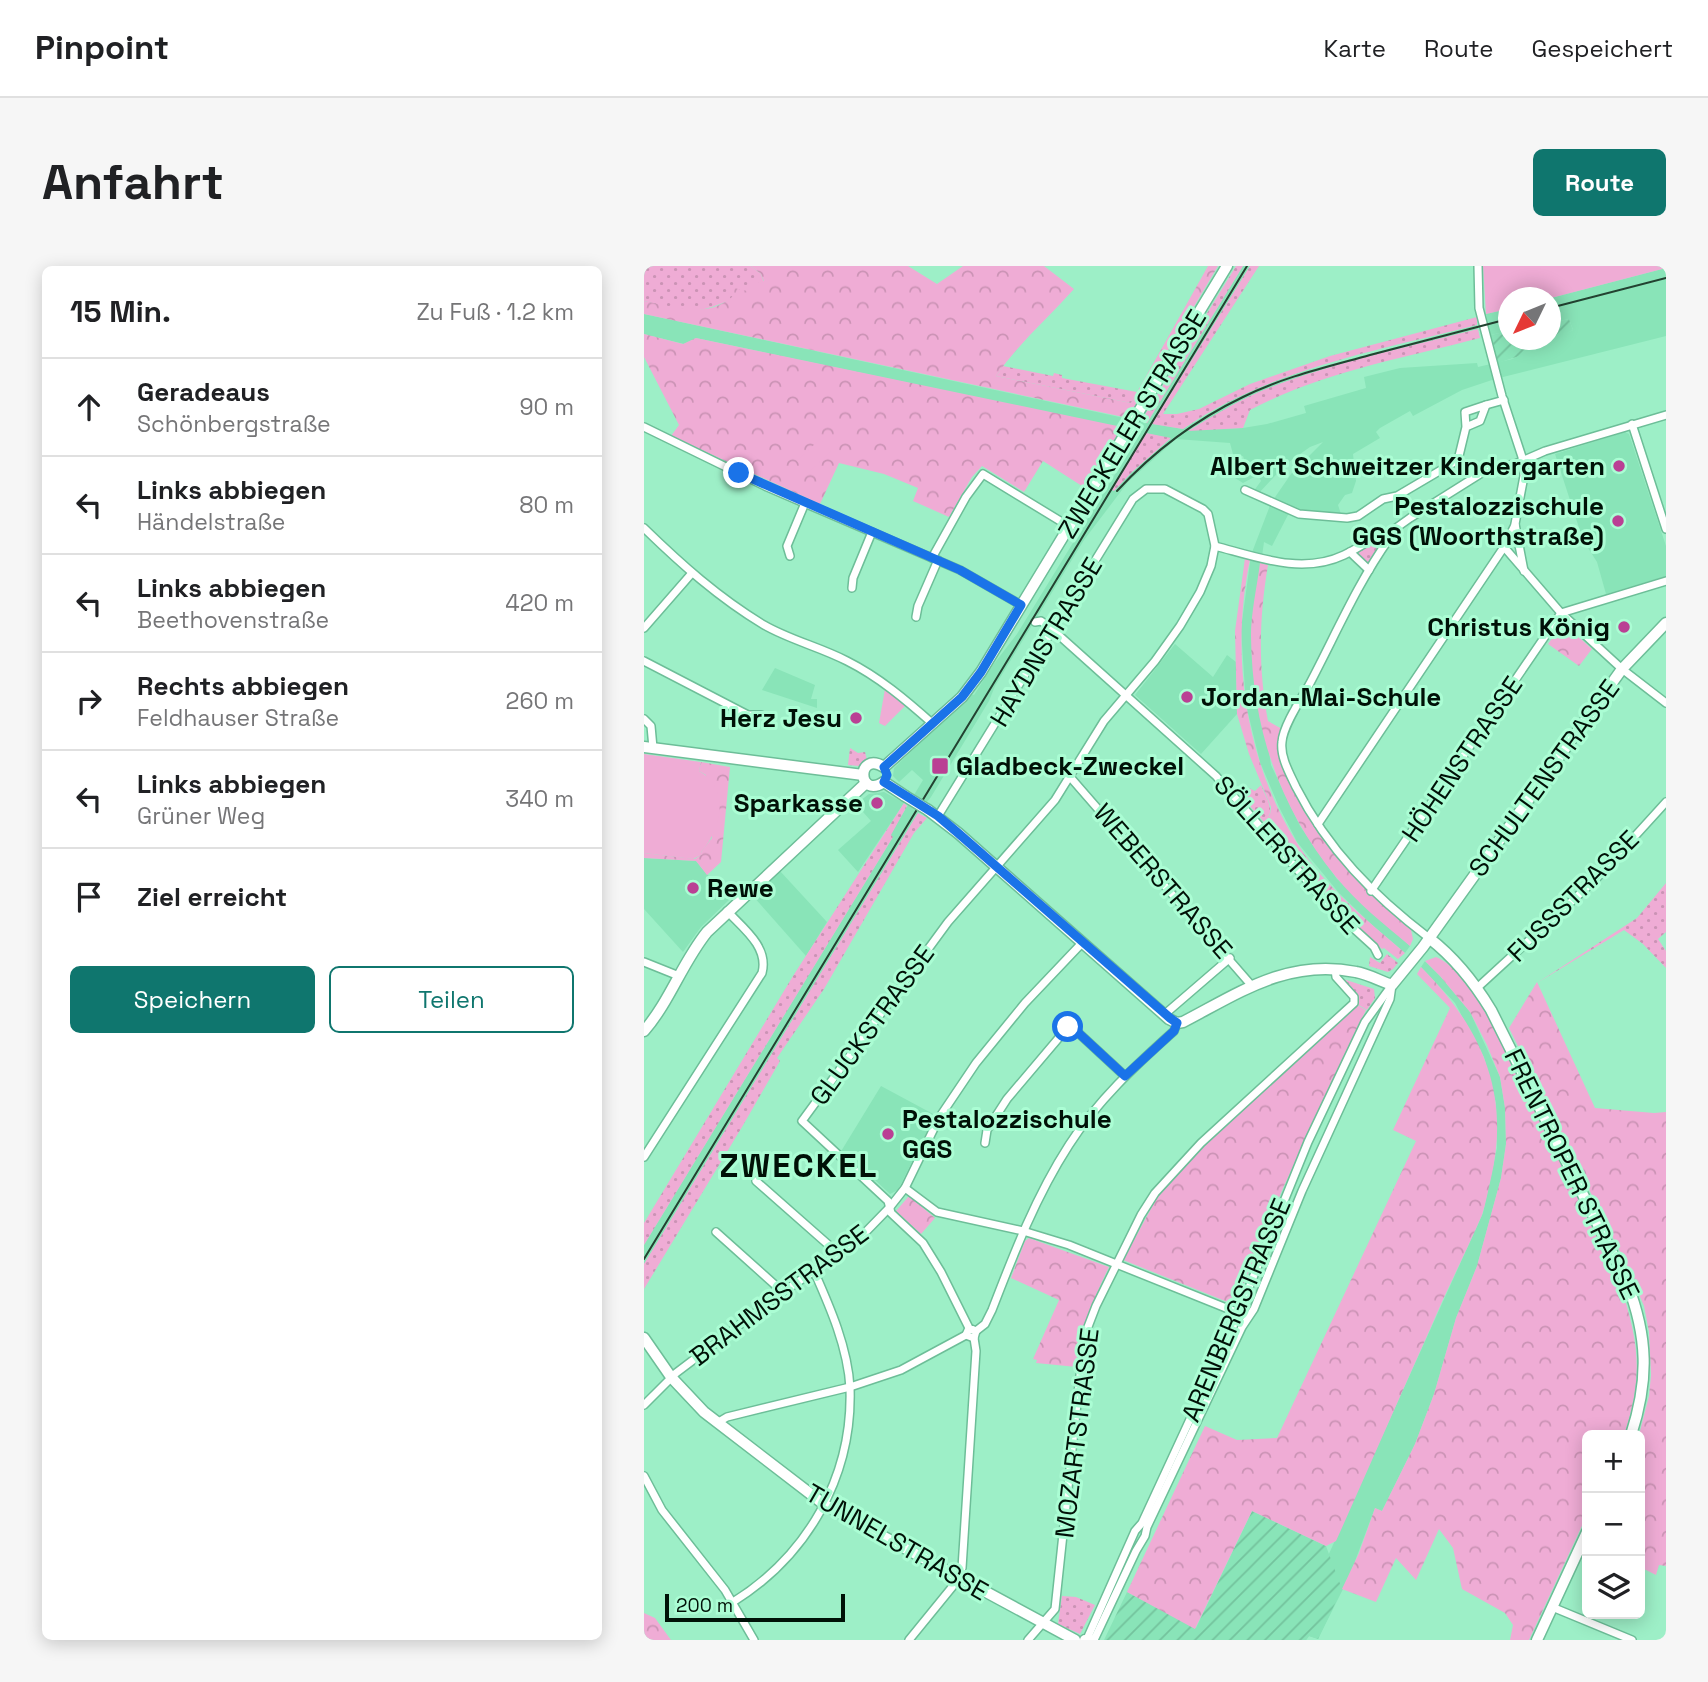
<!DOCTYPE html>
<html lang="de">
<meta charset="utf-8">
<style>
:root{--surface:#fff;--page:#f6f6f6;--text:#202124;--muted:#757577;--line:#e0e0e0;--accent:#0f766e}
body{margin:0;font-family:"Space Grotesk",sans-serif;background:var(--page);color:var(--text)}
.controls{position:absolute;right:21px;bottom:21px;display:grid;overflow:hidden;border-radius:10px;box-shadow:0 4px 18px #0003}
.controls button{width:63px;height:63px;display:grid;place-items:center;padding:0;border:0;border-bottom:2px solid var(--line);background:var(--surface);color:var(--text);font:35px sans-serif}
.compass{position:absolute;left:854px;top:21px;width:63px;height:63px;border-radius:50%;background:var(--surface);box-shadow:0 4px 18px #0003;rotate:227deg}
.scale{position:absolute;left:21px;bottom:18px;width:180px;box-sizing:border-box;padding-left:7px;border:4px solid #001107;border-top:0;font-size:19px;line-height:24px;white-space:nowrap;color:#001107;-webkit-text-stroke:5px #abfdd4;paint-order:stroke}
.stop{position:absolute;width:21px;height:21px;margin:-16px;border:5px solid #1a73e8;border-radius:50%;background:#fff}
.stop.end{background:#1a73e8;border-color:#fff;box-shadow:0 2px 7px #0008}
.list{margin:0;padding:0;list-style:none}
h2{display:flex;justify-content:space-between;align-items:center;height:91px;margin:0;padding:0 28px;font-size:30px}
h2 small{font-size:23px;font-weight:400;color:var(--muted)}
.list li{display:grid;grid-template-columns:46px 1fr auto;gap:21px;align-items:center;box-sizing:border-box;height:98px;padding:0 28px;border-top:2px solid var(--line)}
.list b{display:block;font-size:26px;white-space:nowrap}
.list p{margin:0;font-size:23px;white-space:nowrap;color:var(--muted)}
.list em{font-size:23px;font-style:normal;color:var(--muted)}
.actions{display:flex;gap:14px;padding:21px 28px}
.actions a{flex:1;padding:16px 0;border:2px solid var(--accent);border-radius:10px;text-align:center;font-size:24px;color:var(--accent)}
.actions .main{background:var(--accent);color:#fff}
.icon{flex:none;width:38px;height:38px;fill:none;stroke:currentColor;stroke-width:2;stroke-linecap:round;stroke-linejoin:round}
.map{position:relative;flex:none;width:1022px;height:1374px;overflow:hidden;border-radius:10px}
header{display:flex;align-items:center;gap:42px;box-sizing:border-box;height:98px;padding:0 35px;background:var(--surface);border-bottom:2px solid var(--line)}
header strong{font-size:33px}
nav{display:flex;gap:38px;margin-inline-start:auto;font-size:24px}
.intro{display:flex;align-items:center;justify-content:space-between;box-sizing:border-box;height:168px;padding:0 42px}
h1{margin:0;font-size:49px}
.button{padding:18px 32px;border-radius:10px;background:var(--accent);color:#fff;font-size:24px;font-weight:700}
main{display:flex;gap:42px;padding:0 42px}
aside{flex:1;background:var(--surface);border-radius:10px;box-shadow:0 4px 18px #0003}
.map>svg:first-child{display:block}
</style>
<header>
<strong>Pinpoint</strong>
<nav><a>Karte</a><a>Route</a><a>Gespeichert</a></nav>
</header>
<div class="intro"><h1>Anfahrt</h1><a class="button">Route</a></div>
<main>
<aside>
<h2>15 Min.<small>Zu Fuß · 1.2 km</small></h2>
<ul class="list">
<li><svg class="icon" aria-label="ahead" viewBox="0 0 24 24"><path d="M12 20V5M6 11l6-6 6 6"/></svg><div><b>Geradeaus</b><p>Schönbergstraße</p></div><em>90 m</em></li>
<li><svg class="icon" aria-label="left" viewBox="0 0 24 24"><path d="M17 20v-9H6M10 6l-5 5 5 5"/></svg><div><b>Links abbiegen</b><p>Händelstraße</p></div><em>80 m</em></li>
<li><svg class="icon" aria-label="left" viewBox="0 0 24 24"><path d="M17 20v-9H6M10 6l-5 5 5 5"/></svg><div><b>Links abbiegen</b><p>Beethovenstraße</p></div><em>420 m</em></li>
<li><svg class="icon" aria-label="right" viewBox="0 0 24 24"><path d="M7 20v-9h11M14 6l5 5-5 5"/></svg><div><b>Rechts abbiegen</b><p>Feldhauser Straße</p></div><em>260 m</em></li>
<li><svg class="icon" aria-label="left" viewBox="0 0 24 24"><path d="M17 20v-9H6M10 6l-5 5 5 5"/></svg><div><b>Links abbiegen</b><p>Grüner Weg</p></div><em>340 m</em></li>
<li><svg class="icon" aria-label="arrive" viewBox="0 0 24 24"><path d="M6 21V4h12l-3 4 3 4H6"/></svg><div><b>Ziel erreicht</b></div></li>
</ul>
<div class="actions"><a class="main">Speichern</a><a>Teilen</a></div>
</aside>
<div class="map">
<svg width="1022" height="1374" viewBox="0 0 1022 1374">
<defs>
<pattern id="industrial-furrows" width="10" height="10" patternUnits="userSpaceOnUse" patternTransform="scale(1.75)"><rect width="10" height="10" fill="#89e4b8"/><path d="M-1 1l2-2M0 10L10 0M9 11l2-2" fill="none" stroke="#74c39d"/></pattern>
<pattern id="grass-dots" width="8" height="8" patternUnits="userSpaceOnUse" patternTransform="scale(1.75)"><rect width="8" height="8" fill="#efacd5"/><path d="M2 2h.1M6 6h.1" fill="none" stroke="#cb93b5" stroke-width="1.8" stroke-linecap="round"/></pattern>
<pattern id="forest-crowns" width="20" height="18" patternUnits="userSpaceOnUse" patternTransform="scale(1.75)"><rect width="20" height="18" fill="#efacd5"/><path d="M2 6a3 3 0 1 1 6 0M12 15a3 3 0 1 1 6 0" fill="none" stroke="#cb93b5"/></pattern>
</defs>
<rect width="100%" height="100%" fill="#9defc7"/>
<g fill="#89e4b8" fill-rule="evenodd">
<path d="M 599,0 L 606,0 L 509,158 L 539,163 L 596,129 L 650,108 L 833,59 L 834,63 L 687,102 L 633,120 L 598,134 L 545,164 L 599,162 L 623,158 L 662,147 L 660,140 L 722,122 L 720,111 L 756,102 L 833,97 L 834,101 L 868,93 L 929,64 L 925,53 L 907,57 L 907,32 L 1022,2 L 1022,70 L 851,113 L 818,124 L 769,150 L 766,145 L 736,162 L 732,166 L 736,172 L 709,188 L 712,215 L 708,227 L 701,229 L 694,239 L 698,251 L 646,245 L 628,280 L 620,276 L 607,368 L 627,499 L 656,560 L 693,613 L 766,680 L 761,687 L 727,658 L 695,627 L 653,576 L 635,541 L 616,496 L 602,439 L 597,363 L 607,289 L 627,237 L 647,208 L 679,176 L 666,181 L 642,198 L 614,228 L 609,226 L 617,215 L 614,209 L 599,217 L 591,212 L 603,204 L 599,190 L 590,192 L 586,177 L 532,173 L 484,216 L 440,274 L 351,420 L 345,435 L 287,531 L 274,547 L 0,998 L 0,979 L 249,571 L 246,569 L 279,514 L 268,504 L 255,516 L 249,510 L 250,502 L 327,428 L 330,429 L 349,399 L 373,368 L 497,166 L 52,72 L 40,78 L 0,68 L 0,48 L 503,157 ZM 502,167 L 526,173 L 468,224 Z"/>
<path d="M 864,43 L 864,65 L 847,69 L 842,48 Z"/>
<path d="M 981,166 L 985,168 L 1022,280 L 1022,310 L 962,328 L 953,296 L 939,274 L 911,188 Z"/>
<path d="M 531,378 L 569,411 L 583,389 L 592,396 L 593,448 L 557,488 L 491,429 Z"/>
<path d="M 131,402 L 171,419 L 167,433 L 173,433 L 173,442 L 118,424 Z"/>
<path d="M 240,526 L 260,537 L 214,606 L 194,584 L 227,555 L 212,538 L 225,528 Z"/>
<path d="M 0,592 L 52,595 L 85,634 L 57,661 L 39,686 L 0,643 Z"/>
<path d="M 136,605 L 183,656 L 162,690 L 109,630 Z"/>
<path d="M 781,695 L 796,710 L 826,746 L 856,811 L 861,842 L 862,878 L 857,912 L 833,1000 L 812,1052 L 790,1128 L 771,1178 L 738,1245 L 731,1242 L 705,1311 L 674,1373 L 665,1370 L 662,1374 L 646,1374 L 839,947 L 853,882 L 852,837 L 840,791 L 811,737 L 777,701 Z"/>
<path d="M 237,820 L 291,849 L 254,924 L 246,928 L 231,914 L 228,916 L 196,887 Z"/>
</g>
<g fill="url(#industrial-furrows)">
<path d="M 925,53 L 929,64 L 893,84 L 854,97 L 847,69 L 864,65 L 864,74 L 906,74 L 907,57 Z"/>
<path d="M 608,1245 L 682,1280 L 698,1323 L 674,1373 L 665,1370 L 662,1374 L 460,1374 L 483,1326 L 552,1362 Z"/>
</g>
<g fill="url(#grass-dots)">
<path d="M 0,0 L 107,0 L 117,8 L 120,16 C 99,28 74,42 49,45 C 34,46 14,38 0,35 Z"/>
<path d="M 592,0 L 599,0 L 503,157 L 497,155 Z"/>
<path d="M 606,0 L 615,0 L 519,148 L 533,148 L 555,143 L 606,118 L 686,90 L 833,51 L 833,59 C 732,85 626,103 539,163 L 508,158 Z"/>
<path d="M 834,63 L 836,72 C 759,92 676,107 606,144 L 599,162 L 544,165 C 567,151 590,137 615,126 C 685,97 761,82 834,63 Z"/>
<path d="M 359,100 L 409,110 L 410,107 L 418,109 L 418,112 L 493,126 L 487,137 L 352,110 Z"/>
<path d="M 502,167 L 527,172 L 488,206 L 470,225 L 468,224 Z"/>
<path d="M 738,270 L 741,271 L 741,274 L 725,298 L 722,298 L 713,286 Z"/>
<path d="M 206,482 L 214,487 L 221,486 L 223,494 L 215,500 L 204,499 Z"/>
<path d="M 617,519 C 622,532 633,546 620,556 L 597,530 L 605,522 L 611,525 Z"/>
<path d="M 260,537 L 263,540 L 247,569 L 249,571 L 0,979 L 0,957 L 149,710 Z"/>
<path d="M 274,547 L 283,552 L 270,567 L 180,723 L 133,792 L 136,795 L 98,861 L 0,1023 L 0,998 Z"/>
<path d="M 1022,617 L 1022,666 L 1014,673 L 1022,685 L 1022,702 L 999,678 L 980,664 L 893,717 L 993,652 Z"/>
<path d="M 743,688 L 754,697 L 749,703 L 744,706 L 725,700 L 726,691 L 736,697 Z"/>
<path d="M 696,712 L 730,723 L 731,732 L 723,744 L 713,738 L 714,732 Z"/>
<path d="M 418,1330 L 432,1331 L 451,1339 L 436,1368 L 414,1358 Z"/>
</g>
<g fill="url(#forest-crowns)">
<path d="M 107,0 L 264,0 L 293,18 L 319,0 L 400,0 L 430,23 C 404,52 374,78 352,110 L 487,137 L 564,0 L 574,0 L 484,152 L 0,48 L 0,35 C 30,41 62,53 88,31 L 90,22 L 103,25 L 110,17 L 120,15 L 117,8 Z"/>
<path d="M 0,68 L 39,78 L 52,72 L 478,161 L 441,222 L 399,195 L 380,226 L 338,200 L 328,211 L 305,251 L 269,235 L 274,222 L 240,208 L 195,197 L 176,238 L 27,170 L 35,159 L 0,91 Z"/>
<path d="M 601,292 L 606,294 C 586,388 601,494 653,577 C 680,620 723,654 761,687 L 754,693 L 740,682 L 738,683 L 693,644 L 620,556 L 626,549 L 627,541 L 605,488 L 593,448 L 591,365 Z"/>
<path d="M 616,297 L 624,299 C 615,352 614,401 624,455 L 638,463 C 631,482 639,496 647,514 C 675,579 714,618 767,664 L 769,673 L 766,680 C 741,659 713,637 692,611 C 635,541 608,461 607,370 C 607,346 613,321 616,297 Z"/>
<path d="M 919,357 L 948,383 L 935,400 L 904,378 Z"/>
<path d="M 57,496 L 86,501 L 77,596 L 63,609 L 52,595 L 0,592 L 0,587 L 51,593 L 58,588 L 57,586 L 68,572 L 62,509 L 55,505 Z"/>
<path d="M 792,691 C 834,708 879,821 900,862 C 925,913 950,964 975,1016 C 995,1074 1000,1110 980,1169 L 943,1169 L 943,1249 L 885,1374 L 866,1374 L 869,1359 L 861,1347 L 818,1323 L 809,1282 L 795,1263 L 772,1314 L 752,1292 L 732,1336 L 698,1323 L 715,1287 L 731,1242 L 738,1245 L 771,1178 L 790,1128 L 812,1052 L 833,1000 L 857,912 L 862,878 L 861,842 L 856,811 L 843,779 L 826,746 L 796,710 L 781,695 Z"/>
<path d="M 777,701 C 837,761 867,827 847,912 C 844,924 842,937 838,949 C 822,986 803,1023 787,1061 C 755,1132 724,1204 692,1275 L 682,1280 L 608,1245 L 551,1363 L 483,1326 L 561,1160 L 593,1174 L 633,1172 L 772,875 L 749,864 L 806,742 L 773,708 Z"/>
<path d="M 893,716 L 951,842 L 1010,847 L 1022,846 L 1022,1300 L 1015,1299 L 1012,1309 L 996,1301 L 995,1169 L 1005,1130 L 1007,1109 L 1005,1066 L 1000,1040 L 982,998 L 865,762 Z"/>
<path d="M 712,738 L 722,744 L 639,922 L 591,1039 L 479,994 L 514,930 L 533,907 L 605,836 Z"/>
<path d="M 265,930 L 291,952 L 277,968 L 252,945 Z"/>
<path d="M 385,972 L 465,1001 C 449,1033 437,1065 433,1101 L 392,1097 L 393,1094 L 389,1093 L 415,1034 L 367,1012 L 381,975 Z"/>
<path d="M 0,1347 L 11,1352 L 27,1374 L 0,1374 Z"/>
</g>
<g fill="#efacd5">
<path d="M 839,0 L 1022,0 L 1022,2 L 907,32 L 864,32 L 864,43 L 842,48 Z"/>
<path d="M 176,173 L 187,185 L 164,207 L 153,195 Z"/>
<path d="M 241,423 L 261,440 L 241,460 L 235,457 Z"/>
<path d="M 0,488 L 57,496 L 55,505 C 87,522 77,564 57,586 L 59,588 L 49,593 L 0,587 Z"/>
</g>
<g fill="none" stroke-linecap="round" stroke-linejoin="round">
<defs>
<g id="street">
<path d="M 834,0 L 835,42 L 858,130 L 879,194 L 880,210 L 871,258 L 880,305"/>
<path d="M 842,139 L 860,134"/>
<path d="M 988,158 L 1022,263"/>
<path d="M 0,161 L 123,221 L 316,304 L 377,339"/>
<path d="M 601,224 L 655,248 L 703,252 L 714,250 L 739,233 L 753,230 L 814,194 L 822,161 L 821,146 L 842,139 L 836,155 L 822,161"/>
<path d="M 871,259 L 860,281 L 917,347 L 978,403 L 1022,437"/>
<path d="M 0,262 C 37,298 75,332 120,359 C 146,374 176,381 203,395 C 235,411 262,434 289,458"/>
<path d="M 745,267 L 745,273 C 713,318 691,370 665,419 C 657,433 639,460 638,476 C 636,491 646,508 652,521 C 684,584 730,630 785,672"/>
<path d="M 571,280 C 613,291 658,309 700,289 C 713,283 726,274 738,267 L 745,267 L 766,252 L 844,203 L 871,198 L 901,185 L 1022,149"/>
<path d="M 706,286 L 725,304"/>
<path d="M 146,290 L 143,280 L 161,237"/>
<path d="M 288,292 L 322,231 L 339,208 L 426,261"/>
<path d="M 208,322 L 209,312 L 228,266"/>
<path d="M 272,351 L 274,340 L 294,294"/>
<path d="M 391,356 L 397,355 L 409,364 L 572,510 L 685,640 L 730,681 L 734,689"/>
<path d="M 0,362 L 48,307"/>
<path d="M 0,395 L 104,449 L 117,449"/>
<path d="M 0,453 L 7,460 L 9,482"/>
<path d="M 427,512 L 608,720"/>
<path d="M 294,550 L 489,233 L 502,223 L 521,223 L 559,243 L 564,248 L 571,280 L 567,300 L 556,326 L 536,360 L 511,395 L 460,455 L 411,534 L 304,656 L 158,855 L 244,935 L 247,947 L 279,977 L 297,1006 L 325,1062 L 332,1065 L 330,1072 L 322,1069 L 325,1062"/>
<path d="M 674,558 L 860,281"/>
<path d="M 727,625 L 917,347 L 1022,315"/>
<path d="M 0,696 L 35,710"/>
<path d="M 833,722 L 952,613 L 1022,536"/>
<path d="M 521,748 L 586,692"/>
<path d="M 341,877 L 343,864 L 363,833 L 424,761 L 428,761 L 481,810"/>
<path d="M 0,891 L 118,707 C 125,681 99,662 83,645"/>
<path d="M 112,915 L 196,989"/>
<path d="M 261,922 L 293,946 L 379,965 L 425,979 L 597,1048"/>
<path d="M 72,966 L 139,1026"/>
<path d="M 332,1065 L 341,1058 L 348,1044 C 370,987 392,930 425,879 C 453,835 492,799 530,765 L 533,757"/>
<path d="M 0,1139 L 32,1107 L 139,1026 L 210,978 L 246,941 L 261,922 L 295,852 L 332,797 L 381,737 L 438,677"/>
<path d="M 73,1157 L 83,1151 L 206,1121 L 257,1104 L 322,1069"/>
<path d="M 0,1210 L 18,1244 L 81,1324 L 110,1374"/>
<path d="M 89,1336 C 163,1290 209,1211 206,1122 C 204,1082 186,1041 170,1005"/>
<path d="M 908,1341 L 988,1374"/>
<path d="M 443,1373 L 491,1265 L 498,1257 L 591,1056 L 664,876 L 721,756 L 748,719"/>
<path d="M 265,1374 L 309,1320 L 318,1302 L 332,1085 L 330,1072"/>
<path d="M 384,1374 L 411,1343 L 437,1100 L 442,1066 L 452,1040 L 497,949 L 511,927 L 557,877 L 710,737 L 710,731 L 692,711 L 691,703"/>
<path d="M 450,1374 L 492,1285 L 501,1270 L 503,1261 L 598,1061 L 610,1043 L 658,925 L 746,733 L 748,719"/>
</g>
<g id="secondary">
<path d="M 0,481 L 219,509"/>
<path d="M 240,501 L 318,431 L 337,406 L 583,0"/>
<path d="M 240,501 C 212,484 213,534 240,516"/>
<path d="M 240,516 L 261,530"/>
<path d="M 284,544 L 314,567 L 525,753 L 533,757 L 539,756 C 595,727 644,692 712,706 C 724,708 736,715 748,719 L 779,681 L 978,403 L 1022,357"/>
<path d="M 785,672 C 811,692 830,716 847,744 L 983,1017 C 1004,1071 1005,1114 987,1169"/>
<path d="M 0,765 C 26,735 38,697 63,666 L 222,517"/>
<path d="M 0,1072 L 27,1111 L 60,1146 L 181,1239 L 431,1374"/>
<path d="M 441,1374 L 447,1374"/>
<path d="M 893,1374 L 943,1266"/>
</g>
</defs>
<use href="#street" stroke="#6dbe98" stroke-width="10"/>
<use href="#secondary" stroke="#6dbe98" stroke-width="13"/>
<use href="#street" stroke="#fff" stroke-width="7"/>
<use href="#secondary" stroke="#fff" stroke-width="10"/>
<g stroke="#234231" stroke-width="2">
<path d="M 906,42 L 1022,12"/>
<path d="M 473,225 C 509,186 551,154 599,131 C 639,111 683,101 726,89 C 772,77 818,65 864,53"/>
<path d="M 0,993 L 603,0"/>
</g>
<defs>
<path id="secondary-bridge" d="M 261,530 L 284,544"/>
</defs>
<use href="#secondary-bridge" stroke="#6dbe98" stroke-width="13" stroke-linecap="butt"/>
<use href="#secondary-bridge" stroke="#fff" stroke-width="10"/>
</g>
<g fill="none" stroke-linecap="round" stroke-linejoin="round">
<path stroke="#1a73e8" stroke-width="9" d="M 95,207 L 316,304 L 377,339 L 337,406 L 318,431 L 240,501 L 243,509 L 240,516 L 294,550 L 314,567 L 526,752 L 533,757 L 530,765 L 481,810 L 428,761 L 424,761"/>
</g>
<g fill="#ba4094" stroke="#abfdd4" stroke-width="2.5">
<circle cx="975" cy="200" r="7"/>
<circle cx="974" cy="255" r="7"/>
<circle cx="980" cy="361" r="7"/>
<circle cx="543" cy="431" r="7"/>
<circle cx="212" cy="452" r="7"/>
<rect x="287" y="491" width="18" height="18" rx="3.5"/>
<circle cx="233" cy="537" r="7"/>
<circle cx="49" cy="622" r="7"/>
<circle cx="244" cy="868" r="7"/>
</g>
<g text-anchor="middle" dominant-baseline="central" stroke-width="6" stroke-linejoin="round" paint-order="stroke">
<g font-size="26" fill="#001107" stroke="#abfdd4">
<text transform="translate(488 158) rotate(-59)">ZWECKELER STRASSE</text>
<text transform="translate(402 376) rotate(-59)">HAYDNSTRASSE</text>
<text transform="translate(818 493) rotate(-56)">HÖHENSTRASSE</text>
<text transform="translate(900 512) rotate(-54)">SCHULTENSTRASSE</text>
<text transform="translate(643 589) rotate(48)">SÖLLERSTRASSE</text>
<text transform="translate(519 615) rotate(49)">WEBERSTRASSE</text>
<text transform="translate(929 630) rotate(-45)">FUSSSTRASSE</text>
<text transform="translate(228 759) rotate(-54)">GLUCKSTRASSE</text>
<text transform="translate(928 908) rotate(64)">FRENTROPER STRASSE</text>
<text transform="translate(135 1029) rotate(-37)">BRAHMSSTRASSE</text>
<text transform="translate(592 1044) rotate(-67)">ARENBERGSTRASSE</text>
<text transform="translate(433 1167) rotate(-83)">MOZARTSTRASSE</text>
<text transform="translate(253 1276) rotate(30)">TUNNELSTRASSE</text>
</g>
<g font-size="26" font-weight="bold" fill="#001107" stroke="#abfdd4" text-anchor="end">
<text x="961" y="200">Albert Schweitzer Kindergarten</text>
<text x="960" y="240">Pestalozzischule<tspan x="960" dy="30">GGS (Woorthstraße)</tspan></text>
<text x="966" y="361">Christus König</text>
<text x="557" y="431" text-anchor="start">Jordan-Mai-Schule</text>
<text x="198" y="452">Herz Jesu</text>
<text x="312" y="500" text-anchor="start">Gladbeck-Zweckel</text>
<text x="219" y="537">Sparkasse</text>
<text x="63" y="622" text-anchor="start">Rewe</text>
<text x="258" y="853" text-anchor="start">Pestalozzischule<tspan x="258" dy="30">GGS</tspan></text>
</g>
<g font-size="33" font-weight="bold" letter-spacing="2" fill="#001107" stroke="#abfdd4">
<text x="155" y="900">ZWECKEL</text>
</g>
</g>
</svg>
<div class="controls">
<button>+</button>
<button>−</button>
<button><svg class="icon" aria-label="layers" viewBox="0 0 24 24"><path d="M12 4l9 5-9 5-9-5zM3 14l9 5 9-5"/></svg></button>
</div>
<svg class="compass" viewBox="-18 -18 36 36"><path d="M0-13l5 13h-10z" fill="#e53935"/><path d="M0 13l5-13h-10z" fill="#757577"/></svg>
<div class="scale">200 m</div>
<div class="stop" style="left:424px;top:761px"></div>
<div class="stop end" style="left:95px;top:207px"></div>
</div>
</main>
